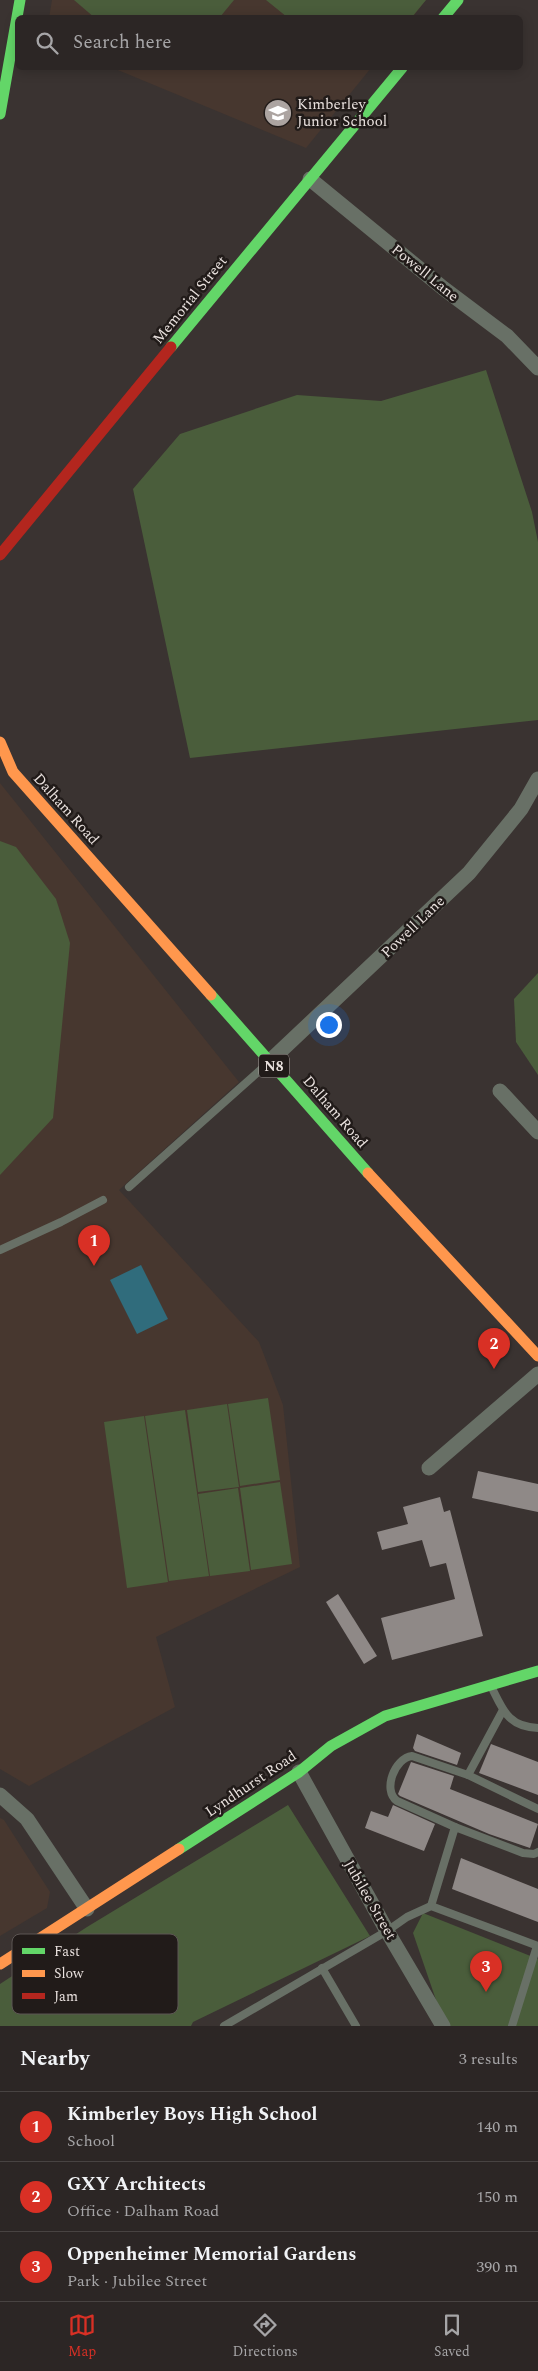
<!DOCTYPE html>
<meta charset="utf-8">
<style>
:root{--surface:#2c2625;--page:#342e2d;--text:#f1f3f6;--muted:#a6a5a7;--line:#484342;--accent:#d93025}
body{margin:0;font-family:Spectral,serif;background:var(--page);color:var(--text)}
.you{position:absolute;left:328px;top:1024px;width:18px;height:18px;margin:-12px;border:4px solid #fff;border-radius:50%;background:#1a73e8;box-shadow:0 0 0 8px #1a73e833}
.badge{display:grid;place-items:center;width:32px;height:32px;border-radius:50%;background:var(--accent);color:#fff;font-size:16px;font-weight:700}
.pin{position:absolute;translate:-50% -41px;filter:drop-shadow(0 1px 2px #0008)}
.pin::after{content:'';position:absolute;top:26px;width:18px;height:15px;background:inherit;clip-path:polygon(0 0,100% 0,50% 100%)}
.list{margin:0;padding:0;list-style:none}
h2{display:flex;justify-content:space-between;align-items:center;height:65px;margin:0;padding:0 20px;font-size:21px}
h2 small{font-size:16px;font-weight:400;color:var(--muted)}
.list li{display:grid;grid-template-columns:32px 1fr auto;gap:15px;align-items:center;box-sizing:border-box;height:70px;padding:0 20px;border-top:1px solid var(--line)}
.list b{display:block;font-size:19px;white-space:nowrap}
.list p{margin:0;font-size:16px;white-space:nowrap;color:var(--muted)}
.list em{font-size:16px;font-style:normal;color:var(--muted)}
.icon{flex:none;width:28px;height:28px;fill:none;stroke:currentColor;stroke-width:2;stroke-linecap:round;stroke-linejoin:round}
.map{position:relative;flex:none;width:538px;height:2026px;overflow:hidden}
.search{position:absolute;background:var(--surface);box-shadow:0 2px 12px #0003;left:15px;right:15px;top:15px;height:55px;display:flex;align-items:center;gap:12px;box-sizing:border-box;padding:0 18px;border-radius:8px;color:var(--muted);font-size:19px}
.sheet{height:275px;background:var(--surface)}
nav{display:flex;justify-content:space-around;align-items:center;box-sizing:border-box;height:70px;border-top:1px solid var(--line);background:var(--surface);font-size:14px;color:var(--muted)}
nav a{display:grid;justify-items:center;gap:2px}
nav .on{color:var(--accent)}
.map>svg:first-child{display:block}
</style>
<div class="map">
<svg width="538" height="2026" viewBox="0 0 538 2026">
<rect width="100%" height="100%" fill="#3a3331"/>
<g fill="#47372f">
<path d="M 52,0 L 426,0 L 412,18 L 49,18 Z"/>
<path d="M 113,68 L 371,68 L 306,148 Z"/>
<path d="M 0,783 L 239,1082 L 119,1190 L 259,1342 L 283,1405 L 300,1567 L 156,1637 L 175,1707 L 29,1786 L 0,1769 Z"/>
<path d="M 0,1818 L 4,1820 L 50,1892 L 47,1908 L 0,1936 Z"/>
</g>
<g fill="#4a5d3b">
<path d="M 74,0 L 234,0 L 220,17 L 95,18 Z"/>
<path d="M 266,0 L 426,0 L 412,17 L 287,17 Z"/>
<path d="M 486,370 L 532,512 L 538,542 L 538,720 L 190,758 L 133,489 L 180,434 L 297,395 L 381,401 Z"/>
<path d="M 0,841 L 16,847 L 56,899 L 70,943 L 53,1118 L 0,1175 Z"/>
<path d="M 538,973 L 538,1075 L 516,1042 L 514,999 Z"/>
<path d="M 268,1398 L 280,1480 L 240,1486 L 228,1404 Z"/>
<path d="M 227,1404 L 239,1487 L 198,1492 L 187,1410 Z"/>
<path d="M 185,1410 L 209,1576 L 169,1581 L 145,1416 Z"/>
<path d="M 144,1416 L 156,1499 L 145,1501 L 156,1499 L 168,1582 L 127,1588 L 104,1422 Z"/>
<path d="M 280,1482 L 292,1564 L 251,1570 L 240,1488 Z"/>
<path d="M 238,1488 L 250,1571 L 210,1576 L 198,1494 Z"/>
<path d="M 288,1805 L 370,1936 L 193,2022 L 191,2026 L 0,2026 L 0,1984 L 87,1927 Z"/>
<path d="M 423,1913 L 538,1959 L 538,2026 L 445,2026 L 413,1933 Z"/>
</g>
<path fill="#306c7c" d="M 141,1265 L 168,1319 L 137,1334 L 110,1280 Z"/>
<g fill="#8f8987">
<path d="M 478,1471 L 538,1484 L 538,1512 L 472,1498 Z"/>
<path d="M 440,1497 L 444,1512 L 450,1510 L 483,1636 L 392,1660 L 381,1618 L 455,1599 L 446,1563 L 430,1567 L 422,1540 L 382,1550 L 377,1532 L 408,1524 L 403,1507 Z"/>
<path d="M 338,1594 L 377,1656 L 364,1664 L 326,1602 Z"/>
<path d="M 417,1734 L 461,1753 L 457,1765 L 415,1751 L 413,1748 Z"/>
<path d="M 491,1744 L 538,1762 L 538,1795 L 479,1773 Z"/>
<path d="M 411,1762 L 454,1776 L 450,1789 L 538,1824 L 530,1848 L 489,1834 L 400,1796 L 398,1794 Z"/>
<path d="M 393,1805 L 435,1824 L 424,1851 L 365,1828 L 371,1811 L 388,1817 Z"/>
<path d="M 461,1858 L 538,1889 L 538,1922 L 452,1889 Z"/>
</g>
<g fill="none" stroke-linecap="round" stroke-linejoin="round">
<g stroke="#687066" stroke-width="8">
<path d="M 129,1187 L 267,1064"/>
<path d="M 0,1250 L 61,1222 L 103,1200"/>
<path d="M 491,1686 C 503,1710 508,1727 538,1728"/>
<path d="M 503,1710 L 468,1775 L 538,1809"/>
<path d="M 455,1827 L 397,1801 C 382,1790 395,1758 412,1756 L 468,1775"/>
<path d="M 431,1906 L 455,1827 L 523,1853 L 534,1854 L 538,1852"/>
<path d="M 322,1968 L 356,2026"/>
<path d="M 224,2026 L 387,1931 L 407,1917 L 431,1906 L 538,1946"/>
<path d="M 512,2026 L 537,1946"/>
</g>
<g stroke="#687066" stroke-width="15">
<path d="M 310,179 L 443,288 L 507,336 L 538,368"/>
<path d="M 270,1061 L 469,873 L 521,809 L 538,779"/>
<path d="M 500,1091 L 538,1132"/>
<path d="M 429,1468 L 538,1374"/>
<path d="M 299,1772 L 387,1931 L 443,2026"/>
<path d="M 0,1795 L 27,1819 L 87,1909"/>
</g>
<g stroke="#63d668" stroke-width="11">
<path d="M 443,18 L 458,0"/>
<path d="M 0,114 L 20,0"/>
<path d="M 171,347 L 402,68"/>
<path d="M 211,995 L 368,1173"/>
<path d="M 179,1849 L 299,1772 L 331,1746 L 385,1716 L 538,1671"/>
</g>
<g stroke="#ff974d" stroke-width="11">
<path d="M 0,742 L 13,772 L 211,995"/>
<path d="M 368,1173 L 538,1356"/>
<path d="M 0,1964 L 179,1849"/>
</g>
<path stroke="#b3261e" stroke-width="11" d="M 0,555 L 171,347"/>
</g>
<defs>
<symbol id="school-disc" viewBox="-11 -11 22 22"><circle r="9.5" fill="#aca4a1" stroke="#211b19"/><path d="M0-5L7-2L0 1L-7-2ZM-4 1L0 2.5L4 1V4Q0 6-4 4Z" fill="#fff"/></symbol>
</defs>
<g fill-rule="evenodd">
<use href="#school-disc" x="262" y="97" width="32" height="32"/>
</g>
<g text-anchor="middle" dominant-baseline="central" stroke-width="5" stroke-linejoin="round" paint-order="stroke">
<rect fill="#211b19" stroke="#ada6a3" stroke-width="1" x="259" y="1054.5" width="30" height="23" rx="4"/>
<g font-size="14" font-weight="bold" fill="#e9e1de">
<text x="274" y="1066">N8</text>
</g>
<g font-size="15" fill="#e9e1de" stroke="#211b19" text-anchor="start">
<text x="297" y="104">Kimberley<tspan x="297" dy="17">Junior School</tspan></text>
</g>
<g font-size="15" fill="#e9e1de" stroke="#211b19">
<text transform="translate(425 273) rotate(39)">Powell Lane</text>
<text transform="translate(190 300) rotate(-51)">Memorial Street</text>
<text transform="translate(66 809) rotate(48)">Dalham Road</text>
<text transform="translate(413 927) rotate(-44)">Powell Lane</text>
<text transform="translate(335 1112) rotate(49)">Dalham Road</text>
<text transform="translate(251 1784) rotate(-34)">Lyndhurst Road</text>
<text transform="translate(370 1900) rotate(60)">Jubilee Street</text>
</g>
</g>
<rect x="12" y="1934" width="166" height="80" rx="8" fill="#211b19" stroke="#5d5654" stroke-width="1"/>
<rect x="22" y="1948" width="23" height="6" fill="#63d668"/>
<rect x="22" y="1970" width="23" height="7" fill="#ff974d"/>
<rect x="22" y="1993" width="23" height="6" fill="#b3261e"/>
<g font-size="14" fill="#e9e1de">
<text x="54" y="1956">Fast</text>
<text x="54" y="1978">Slow</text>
<text x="54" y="2001">Jam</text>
</g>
</svg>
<div class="you"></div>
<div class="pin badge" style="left:94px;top:1266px">1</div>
<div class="pin badge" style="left:494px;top:1369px">2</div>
<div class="pin badge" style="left:486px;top:1992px">3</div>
<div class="search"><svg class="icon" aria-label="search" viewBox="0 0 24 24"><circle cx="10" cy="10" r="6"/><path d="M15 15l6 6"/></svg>Search here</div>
</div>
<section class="sheet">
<h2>Nearby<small>3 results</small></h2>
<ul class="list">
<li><span class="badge">1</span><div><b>Kimberley Boys High School</b><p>School</p></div><em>140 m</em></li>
<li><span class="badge">2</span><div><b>GXY Architects</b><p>Office · Dalham Road</p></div><em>150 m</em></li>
<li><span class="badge">3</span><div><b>Oppenheimer Memorial Gardens</b><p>Park · Jubilee Street</p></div><em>390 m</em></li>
</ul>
</section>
<nav>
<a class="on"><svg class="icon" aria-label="map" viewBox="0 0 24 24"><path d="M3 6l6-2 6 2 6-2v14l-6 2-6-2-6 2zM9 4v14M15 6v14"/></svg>Map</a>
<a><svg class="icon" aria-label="directions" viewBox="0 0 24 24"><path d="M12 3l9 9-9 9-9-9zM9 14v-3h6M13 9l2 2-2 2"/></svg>Directions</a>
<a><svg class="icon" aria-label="saved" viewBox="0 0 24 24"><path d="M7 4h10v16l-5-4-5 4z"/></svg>Saved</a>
</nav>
